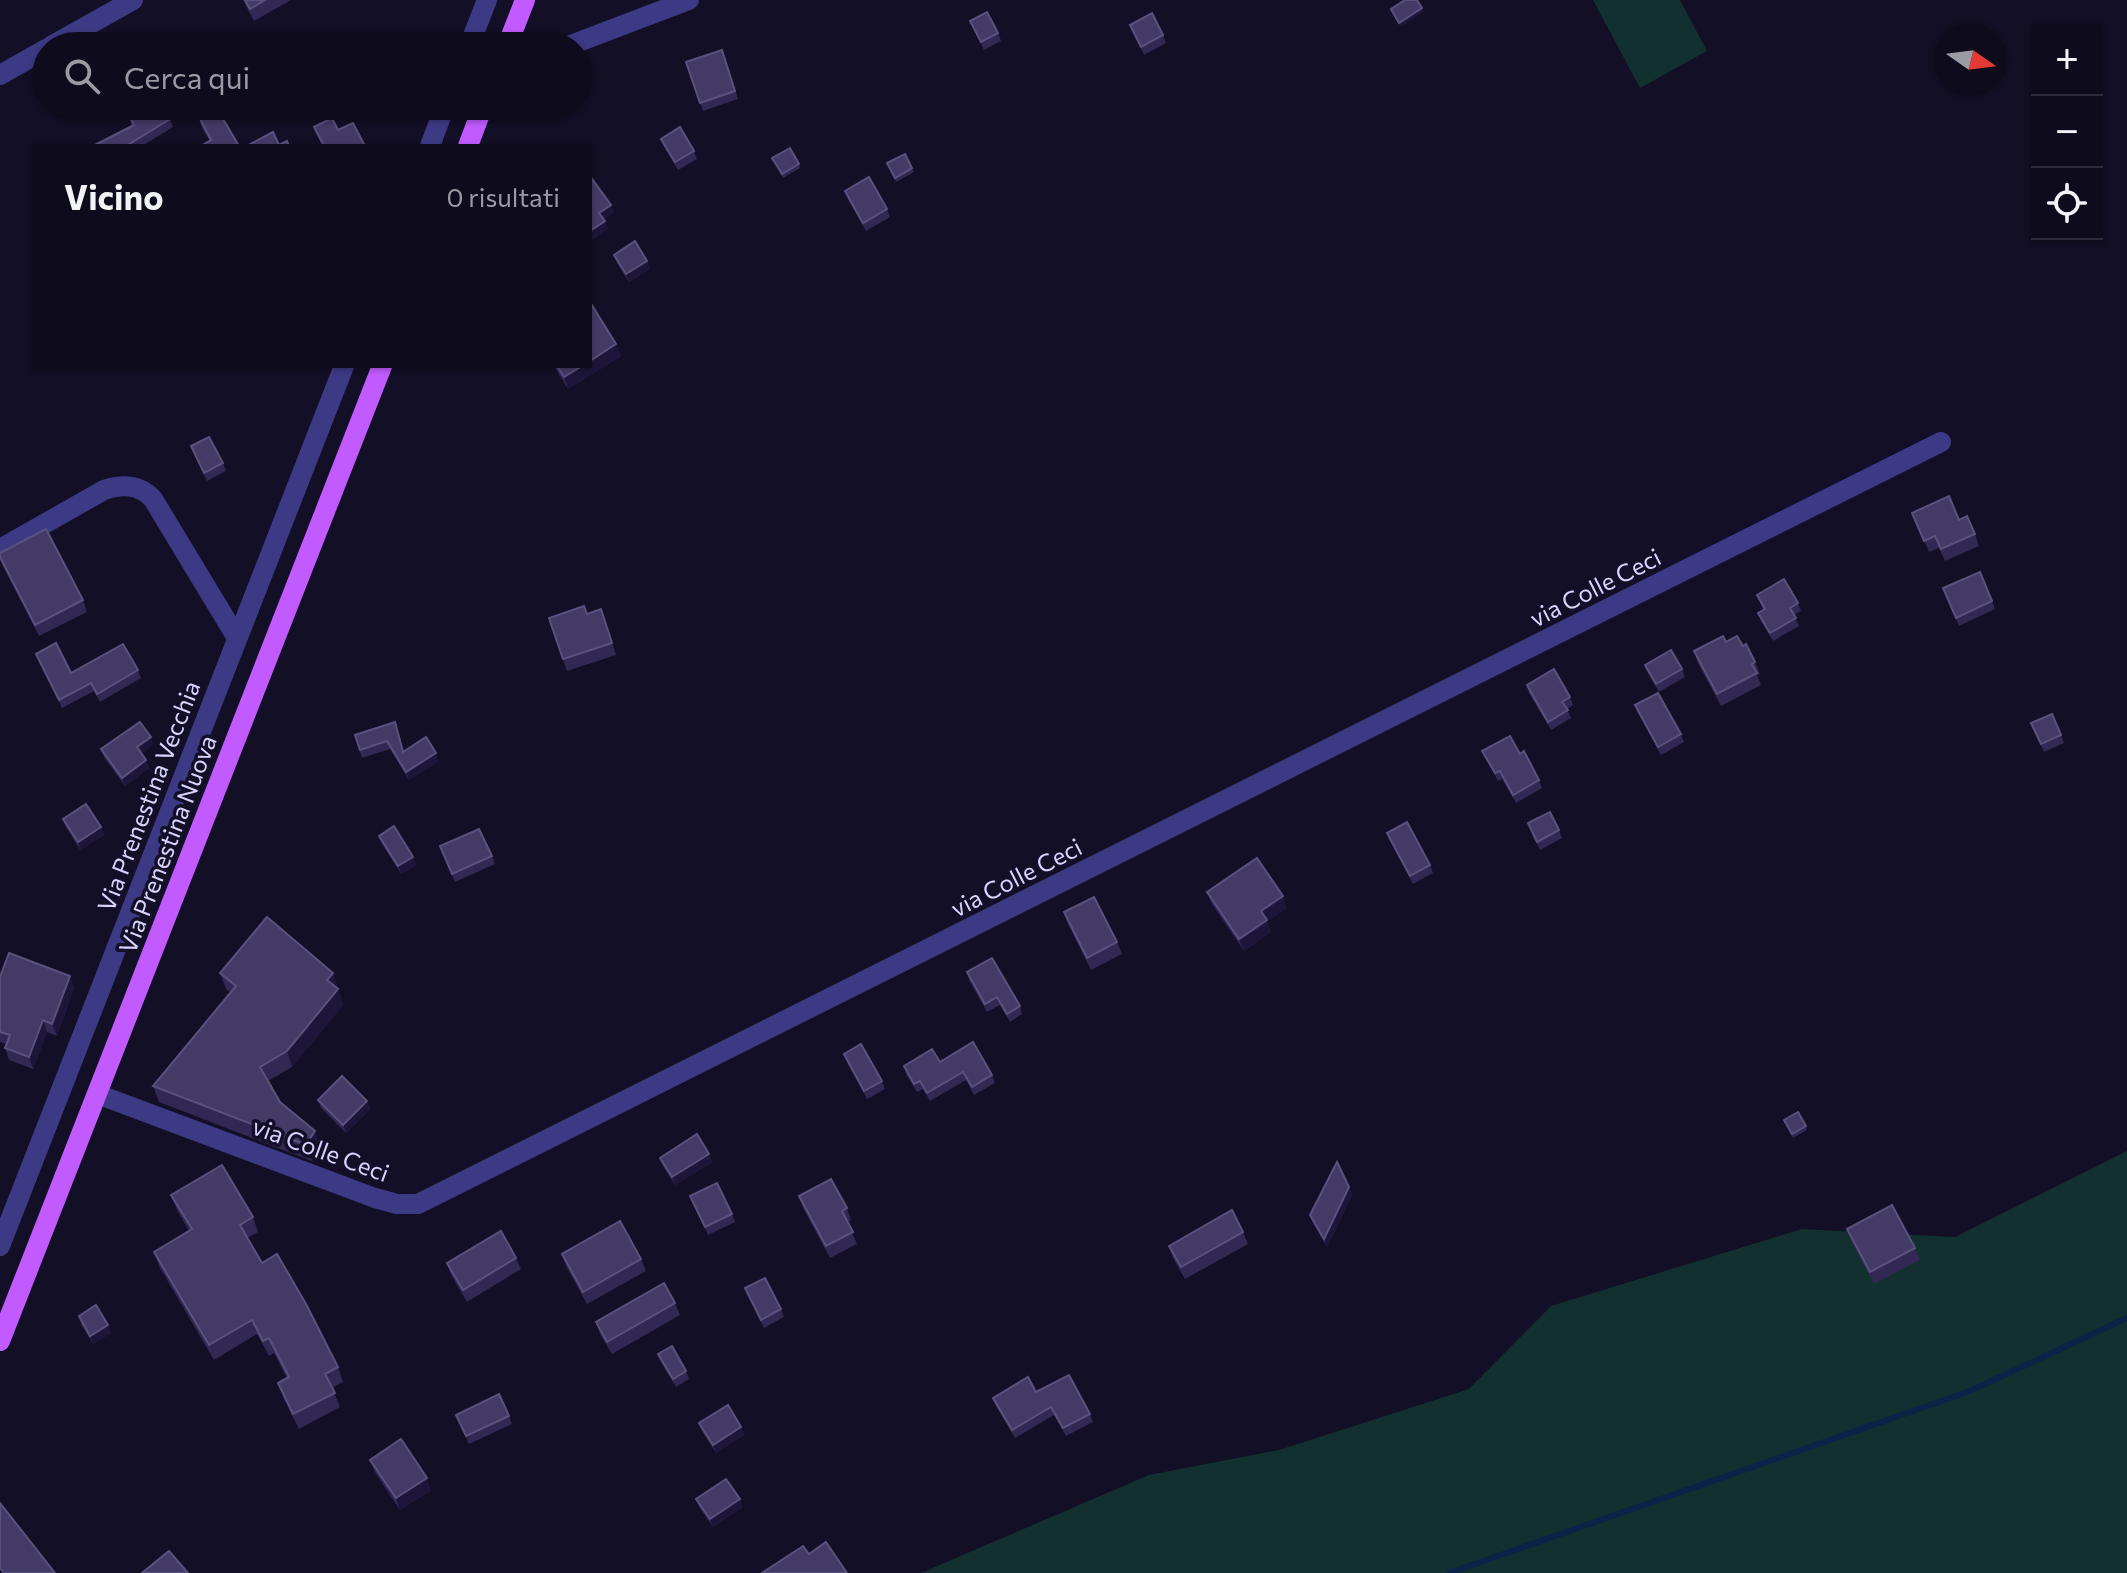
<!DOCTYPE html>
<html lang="it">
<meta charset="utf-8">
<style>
:root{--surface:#0e0b1c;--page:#171425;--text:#f1f3f6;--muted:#9b9ba3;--line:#2e2b3b}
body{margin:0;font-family:Commissioner,sans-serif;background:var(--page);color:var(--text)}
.controls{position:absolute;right:24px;top:24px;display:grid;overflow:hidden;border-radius:0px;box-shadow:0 2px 6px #0004}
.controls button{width:72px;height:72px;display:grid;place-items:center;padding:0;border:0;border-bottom:2px solid var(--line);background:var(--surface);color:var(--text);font:40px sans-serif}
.compass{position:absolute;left:1935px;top:24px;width:72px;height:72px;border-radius:50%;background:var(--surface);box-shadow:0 2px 6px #0004;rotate:104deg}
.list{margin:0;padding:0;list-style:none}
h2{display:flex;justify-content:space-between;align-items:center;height:104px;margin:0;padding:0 32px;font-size:34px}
h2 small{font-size:26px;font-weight:400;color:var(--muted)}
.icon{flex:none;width:44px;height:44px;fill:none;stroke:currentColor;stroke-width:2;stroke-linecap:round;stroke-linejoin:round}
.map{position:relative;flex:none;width:2127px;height:1573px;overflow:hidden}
.search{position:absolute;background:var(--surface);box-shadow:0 2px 6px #0004;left:32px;top:32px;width:560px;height:88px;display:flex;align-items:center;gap:20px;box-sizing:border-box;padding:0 28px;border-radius:44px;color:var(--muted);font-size:30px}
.panel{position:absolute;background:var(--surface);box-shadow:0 2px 6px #0004;left:32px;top:144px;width:560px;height:224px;border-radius:0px}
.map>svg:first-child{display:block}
</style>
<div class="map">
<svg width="2127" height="1573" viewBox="0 0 2127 1573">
<rect width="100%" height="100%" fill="#130f26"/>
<g fill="#12302f">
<path d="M 1593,0 L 1680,0 L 1707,51 L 1640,88 Z"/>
<path d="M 2127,1151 L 2127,1573 L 921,1573 L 1149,1475 L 1279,1450 L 1469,1389 L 1551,1306 L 1802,1229 L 1955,1237 Z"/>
</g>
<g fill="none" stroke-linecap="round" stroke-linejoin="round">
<path stroke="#0c2248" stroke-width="6" d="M 1449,1573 L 1970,1391 L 2127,1318"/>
<g stroke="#3d3a85" stroke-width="20">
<path d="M 51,46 L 133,0"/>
<path d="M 469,46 L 487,0"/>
<path d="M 568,46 L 689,0"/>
<path d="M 0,75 L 46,49"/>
<path d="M 430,146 L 445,106"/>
<path d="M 0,549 L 104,490 C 122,484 139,484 153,499 L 237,638"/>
<path d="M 97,1094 L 375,1198 L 397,1204 L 418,1204 L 1941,442"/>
<path d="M 0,1246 L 344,366"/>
</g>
<g stroke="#c25bff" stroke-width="20">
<path d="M 507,46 L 525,0"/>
<path d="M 468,146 L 483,106"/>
<path d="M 0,1341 L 382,366"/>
</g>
</g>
<g fill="#312854">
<path d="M 243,0 L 291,0 L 254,21 Z"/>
<path d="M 970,21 L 998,33 L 1001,41 L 984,50 Z"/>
<path d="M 1130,25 L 1163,35 L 1166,43 L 1144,55 Z"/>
<path d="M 722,50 L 738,99 L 703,111 L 686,62 Z"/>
<path d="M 129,116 L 170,119 L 173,127 L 142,146 L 93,146 L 132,125 Z"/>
<path d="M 199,117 L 239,146 L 210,141 L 202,128 Z"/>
<path d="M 661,139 L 694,151 L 697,159 L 678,170 L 664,147 Z"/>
<path d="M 772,158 L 799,164 L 800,168 L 783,178 Z"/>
<path d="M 889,167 L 912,168 L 914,172 L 896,182 Z"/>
<path d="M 845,191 L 887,209 L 890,217 L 866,231 L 848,199 Z"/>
<path d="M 614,255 L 647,261 L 650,269 L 629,282 L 617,263 Z"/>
<path d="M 616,344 L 621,356 L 568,389 L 554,366 L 590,366 Z"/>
<path d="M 191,446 L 223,463 L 226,471 L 207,481 Z"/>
<path d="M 1912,513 L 1959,520 L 1975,534 L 1979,546 L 1945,561 L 1939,548 L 1929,552 Z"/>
<path d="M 0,553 L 83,600 L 87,612 L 39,636 L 3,566 L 0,559 Z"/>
<path d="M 1943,588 L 1992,601 L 1995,609 L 1959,626 Z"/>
<path d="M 1757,595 L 1798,603 L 1801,611 L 1794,615 L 1799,626 L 1773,641 L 1761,621 L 1758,613 L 1763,610 Z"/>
<path d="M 601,609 L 616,655 L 567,671 L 549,618 L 587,614 Z"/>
<path d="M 1726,642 L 1743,646 L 1755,662 L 1760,674 L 1757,675 L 1761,685 L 1721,706 L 1698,663 L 1694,651 Z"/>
<path d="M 36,654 L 71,673 L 138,670 L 141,678 L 100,702 L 94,691 L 62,708 Z"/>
<path d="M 1645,665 L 1682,669 L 1685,677 L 1659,692 L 1648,673 Z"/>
<path d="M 1527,685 L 1570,697 L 1573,705 L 1567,709 L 1571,718 L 1551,730 L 1529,693 Z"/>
<path d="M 1635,705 L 1681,734 L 1684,742 L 1661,755 L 1638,713 Z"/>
<path d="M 395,722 L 404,751 L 439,761 L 409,780 L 390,749 L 362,758 L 355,735 Z"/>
<path d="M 2031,723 L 2061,735 L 2064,743 L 2044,752 Z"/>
<path d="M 153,745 L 141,753 L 149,768 L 125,786 L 104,757 L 101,749 Z"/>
<path d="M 1482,751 L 1520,754 L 1539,780 L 1542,788 L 1516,803 L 1502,779 L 1498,781 Z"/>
<path d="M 63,819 L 101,827 L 104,835 L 80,850 L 66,827 Z"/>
<path d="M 1528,823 L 1559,830 L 1562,838 L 1540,850 Z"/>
<path d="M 1387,833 L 1430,865 L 1433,873 L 1413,884 L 1390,841 Z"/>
<path d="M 379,836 L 413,857 L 416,865 L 401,874 L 382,844 Z"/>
<path d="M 443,854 L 492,856 L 495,864 L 455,882 Z"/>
<path d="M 1207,892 L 1287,908 L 1267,921 L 1271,932 L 1244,951 L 1212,904 Z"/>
<path d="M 1064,912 L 1117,942 L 1122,954 L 1091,970 L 1068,924 Z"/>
<path d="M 967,972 L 1020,1006 L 1022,1014 L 1010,1022 L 1000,1005 L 987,1012 L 969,980 Z"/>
<path d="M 220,973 L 333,973 L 343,1005 L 292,1067 L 268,1081 L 280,1102 L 321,1147 L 312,1161 L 159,1102 L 153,1086 L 231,993 L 226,989 Z"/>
<path d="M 0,977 L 74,988 L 57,1036 L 47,1032 L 33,1069 L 9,1060 L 5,1048 L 6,1044 L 0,1042 Z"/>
<path d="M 844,1054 L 882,1081 L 885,1089 L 867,1099 L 847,1062 Z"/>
<path d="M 940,1062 L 992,1075 L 995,1083 L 974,1095 L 966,1080 L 930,1101 L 923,1089 L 917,1092 L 906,1074 L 904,1066 Z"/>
<path d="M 318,1100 L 367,1101 L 370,1109 L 346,1133 L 321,1108 Z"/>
<path d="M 1784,1120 L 1806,1126 L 1807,1130 L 1793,1138 Z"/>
<path d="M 709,1154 L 712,1162 L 675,1185 L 663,1166 L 660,1158 Z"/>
<path d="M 1349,1187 L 1352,1195 L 1327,1247 L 1313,1223 L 1310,1215 Z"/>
<path d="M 171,1195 L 253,1217 L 258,1232 L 247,1238 L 262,1263 L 338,1367 L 343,1382 L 332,1388 L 340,1407 L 299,1429 L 283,1397 L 278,1383 L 287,1378 L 274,1353 L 269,1356 L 257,1334 L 214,1360 L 159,1266 L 154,1252 L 189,1231 L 177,1210 Z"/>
<path d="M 690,1196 L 732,1214 L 735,1222 L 708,1235 Z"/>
<path d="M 799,1196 L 847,1208 L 851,1220 L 847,1222 L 857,1244 L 830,1258 L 803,1208 Z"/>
<path d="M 1847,1229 L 1915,1248 L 1920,1260 L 1874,1284 L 1851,1241 Z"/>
<path d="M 1243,1232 L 1248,1244 L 1185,1279 L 1173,1258 L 1169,1246 Z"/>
<path d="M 562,1254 L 641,1259 L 646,1271 L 587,1304 L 566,1266 Z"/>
<path d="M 516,1258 L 521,1269 L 467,1302 L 451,1275 L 447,1263 Z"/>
<path d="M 745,1288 L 781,1309 L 784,1317 L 764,1328 Z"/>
<path d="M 675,1303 L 680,1315 L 612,1354 L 600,1334 L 596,1322 Z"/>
<path d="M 79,1316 L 111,1333 L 93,1344 L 81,1324 Z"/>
<path d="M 658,1354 L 686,1371 L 689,1379 L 676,1387 L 661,1362 Z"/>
<path d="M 1036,1392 L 1090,1414 L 1093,1422 L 1066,1436 L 1054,1415 L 1015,1438 L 996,1406 L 993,1398 Z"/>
<path d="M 456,1415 L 509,1416 L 512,1424 L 469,1444 Z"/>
<path d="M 699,1423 L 741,1427 L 744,1435 L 716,1453 L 702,1431 Z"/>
<path d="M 370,1460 L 431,1490 L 400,1510 L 375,1472 Z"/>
<path d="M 696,1499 L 743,1507 L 713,1527 L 699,1507 Z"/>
</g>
<g fill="#1d163a">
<path d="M 1422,8 L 1424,12 L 1401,27 L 1399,23 Z"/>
<path d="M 611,205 L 614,213 L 602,221 L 599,213 Z"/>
<path d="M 605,221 L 608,229 L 592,240 L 590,231 Z"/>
<path d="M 647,261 L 650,269 L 629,282 L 626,274 Z"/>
<path d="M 616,344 L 621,356 L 568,389 L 564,377 L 582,366 L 590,366 L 590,361 Z"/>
<path d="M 151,737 L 153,745 L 140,755 L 137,747 Z"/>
<path d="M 436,753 L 439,761 L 409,780 L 406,772 Z"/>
<path d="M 146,760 L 149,768 L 125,786 L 122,778 Z"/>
<path d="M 101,827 L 104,835 L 80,850 L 78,842 Z"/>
<path d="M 413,857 L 416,865 L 401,874 L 398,866 Z"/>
<path d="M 1283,896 L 1287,908 L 1267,921 L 1271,932 L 1244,951 L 1239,939 L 1261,911 Z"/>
<path d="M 333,973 L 343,1005 L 292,1067 L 287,1051 L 327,980 Z"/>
<path d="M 70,976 L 74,988 L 57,1036 L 52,1024 Z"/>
<path d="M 43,1020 L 47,1032 L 33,1069 L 29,1057 Z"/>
<path d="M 367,1101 L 370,1109 L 346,1133 L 343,1125 Z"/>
<path d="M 315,1131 L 321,1147 L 312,1161 L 306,1145 Z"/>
<path d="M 709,1154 L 712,1162 L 675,1185 L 672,1177 Z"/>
<path d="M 1349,1187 L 1352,1195 L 1327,1247 L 1324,1239 Z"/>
<path d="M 108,1325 L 111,1333 L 93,1344 L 90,1336 Z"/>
<path d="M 741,1427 L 744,1435 L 716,1453 L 713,1445 Z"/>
<path d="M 427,1478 L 431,1490 L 400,1510 L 396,1498 Z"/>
<path d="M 740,1499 L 743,1507 L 713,1527 L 710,1519 Z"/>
</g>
<g fill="#433a66" stroke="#5a527e" stroke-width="2">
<path d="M 245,0 L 265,0 L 250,9 Z"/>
<path d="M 1405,0 L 1417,0 L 1422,8 L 1399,23 L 1391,9 Z"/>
<path d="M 987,12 L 998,33 L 981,42 L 970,21 Z"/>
<path d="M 1152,13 L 1163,35 L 1141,47 L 1130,25 Z"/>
<path d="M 241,36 L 246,46 L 223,46 Z"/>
<path d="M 722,50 L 735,91 L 700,103 L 686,62 Z"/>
<path d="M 145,106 L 162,106 L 170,119 L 126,146 L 93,146 L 134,125 L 129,116 Z"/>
<path d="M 216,107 L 239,146 L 201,146 L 211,140 L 199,117 Z"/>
<path d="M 332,118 L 338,130 L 353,123 L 365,146 L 324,146 L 314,127 Z"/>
<path d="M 680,127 L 694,151 L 675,162 L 661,139 Z"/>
<path d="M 273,132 L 279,145 L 287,141 L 289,146 L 247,146 Z"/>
<path d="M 790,148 L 799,164 L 782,174 L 772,158 Z"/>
<path d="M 905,154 L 912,168 L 895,178 L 887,163 Z"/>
<path d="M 590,176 L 611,205 L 599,213 L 605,221 L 590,231 Z"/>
<path d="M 869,177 L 887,209 L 863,223 L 845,191 Z"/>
<path d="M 635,241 L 647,261 L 626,274 L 614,255 Z"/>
<path d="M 590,302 L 616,344 L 590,361 Z"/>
<path d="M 557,366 L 582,366 L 564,377 Z"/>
<path d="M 209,437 L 223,463 L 204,473 L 191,446 Z"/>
<path d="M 1949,496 L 1959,520 L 1967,516 L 1975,534 L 1941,549 L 1935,536 L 1924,541 L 1912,513 Z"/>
<path d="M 46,529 L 83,600 L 35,625 L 0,557 L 0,553 Z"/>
<path d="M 1980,572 L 1992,601 L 1956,618 L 1943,588 Z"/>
<path d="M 1784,579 L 1798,603 L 1790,608 L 1796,618 L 1770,633 L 1758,613 L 1765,609 L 1757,595 Z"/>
<path d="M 584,606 L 587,614 L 601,609 L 612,643 L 563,659 L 549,618 Z"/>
<path d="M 1723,636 L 1726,642 L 1737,636 L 1743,646 L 1746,644 L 1755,662 L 1752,664 L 1757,673 L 1717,694 L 1694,651 Z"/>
<path d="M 56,643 L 71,673 L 123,644 L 138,670 L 97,694 L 91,683 L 59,700 L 36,654 Z"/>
<path d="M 1671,650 L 1682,669 L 1656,684 L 1645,665 Z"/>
<path d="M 1554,669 L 1570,697 L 1562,702 L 1568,710 L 1548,722 L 1527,685 Z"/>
<path d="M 1658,693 L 1681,734 L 1658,747 L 1635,705 Z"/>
<path d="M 2052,714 L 2061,735 L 2041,744 L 2031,723 Z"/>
<path d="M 140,722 L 151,737 L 137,747 L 146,760 L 122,778 L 101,749 Z"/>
<path d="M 395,722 L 403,752 L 426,737 L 436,753 L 406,772 L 387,741 L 360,750 L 355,735 Z"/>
<path d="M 1510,736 L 1520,754 L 1524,751 L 1539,780 L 1513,795 L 1500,771 L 1495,773 L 1482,751 Z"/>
<path d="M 86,804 L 101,827 L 78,842 L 63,819 Z"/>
<path d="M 1550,812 L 1559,830 L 1537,842 L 1528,823 Z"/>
<path d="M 1407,822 L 1430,865 L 1410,876 L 1387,833 Z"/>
<path d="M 394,826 L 413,857 L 398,866 L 379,836 Z"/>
<path d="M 479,829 L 492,856 L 452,874 L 440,846 Z"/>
<path d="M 1257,858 L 1283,896 L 1261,911 L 1267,920 L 1239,939 L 1207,892 Z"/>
<path d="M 1094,897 L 1117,942 L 1087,958 L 1064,912 Z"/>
<path d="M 267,917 L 333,973 L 327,980 L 338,989 L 287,1051 L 260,1067 L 280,1102 L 315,1131 L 306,1145 L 153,1086 L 236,986 L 220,973 Z"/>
<path d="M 9,953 L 70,976 L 52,1024 L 43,1020 L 29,1057 L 5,1048 L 10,1035 L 0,1032 L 0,977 Z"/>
<path d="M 992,958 L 1020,1006 L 1007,1014 L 997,997 L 985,1004 L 967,972 Z"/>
<path d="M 973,1042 L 992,1075 L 972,1087 L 963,1072 L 927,1093 L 920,1081 L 914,1084 L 904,1066 L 932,1049 L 940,1062 Z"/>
<path d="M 861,1044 L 882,1081 L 864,1091 L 844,1054 Z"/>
<path d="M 342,1076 L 367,1101 L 343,1125 L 318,1100 Z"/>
<path d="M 1798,1112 L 1806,1126 L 1792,1134 L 1784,1120 Z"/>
<path d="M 697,1134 L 709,1154 L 672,1177 L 660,1158 Z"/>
<path d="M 1337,1162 L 1349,1187 L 1324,1239 L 1310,1215 Z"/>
<path d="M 222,1165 L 253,1217 L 240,1225 L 262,1263 L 277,1254 L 306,1304 L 338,1367 L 325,1374 L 335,1393 L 293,1414 L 278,1383 L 289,1377 L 269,1338 L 263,1341 L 252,1320 L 209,1345 L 154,1252 L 192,1229 L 171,1195 Z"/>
<path d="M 831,1179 L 847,1208 L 842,1211 L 853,1232 L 826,1246 L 799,1196 Z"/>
<path d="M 717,1183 L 732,1214 L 705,1227 L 690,1196 Z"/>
<path d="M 1892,1205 L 1915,1248 L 1870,1272 L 1847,1229 Z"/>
<path d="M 1232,1210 L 1243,1232 L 1181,1267 L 1169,1246 Z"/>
<path d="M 620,1221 L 641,1259 L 583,1292 L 562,1254 Z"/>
<path d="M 501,1231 L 516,1258 L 463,1290 L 447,1263 Z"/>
<path d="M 765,1278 L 781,1309 L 761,1320 L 745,1288 Z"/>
<path d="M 664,1283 L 675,1303 L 607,1342 L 596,1322 Z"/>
<path d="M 96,1305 L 108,1325 L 90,1336 L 79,1316 Z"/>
<path d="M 672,1346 L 686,1371 L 673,1379 L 658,1354 Z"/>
<path d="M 1069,1375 L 1090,1414 L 1063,1428 L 1051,1407 L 1012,1430 L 993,1398 L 1028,1377 L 1036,1392 Z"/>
<path d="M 499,1394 L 509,1416 L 466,1436 L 456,1415 Z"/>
<path d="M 728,1405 L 741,1427 L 713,1445 L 699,1423 Z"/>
<path d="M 401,1439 L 427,1478 L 396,1498 L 370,1460 Z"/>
<path d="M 726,1479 L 740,1499 L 710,1519 L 696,1499 Z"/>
<path d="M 0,1503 L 55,1573 L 4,1573 L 0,1568 Z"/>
<path d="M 826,1542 L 847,1573 L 762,1573 L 803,1546 L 809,1554 Z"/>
<path d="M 169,1551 L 188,1573 L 142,1573 Z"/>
</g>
<g text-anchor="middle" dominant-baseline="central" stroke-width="7" stroke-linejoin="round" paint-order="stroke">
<g font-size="24" fill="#d9d4ff" stroke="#130f26">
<text transform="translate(1595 587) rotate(-27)">via Colle Ceci</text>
<text transform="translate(148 796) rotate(-69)">Via Prenestina Vecchia</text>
<text transform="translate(167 844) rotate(-69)">Via Prenestina Nuova</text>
<text transform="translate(1016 877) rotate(-27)">via Colle Ceci</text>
<text transform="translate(321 1149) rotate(20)">via Colle Ceci</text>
</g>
</g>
</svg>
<div class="controls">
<button>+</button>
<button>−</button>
<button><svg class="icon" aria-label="locate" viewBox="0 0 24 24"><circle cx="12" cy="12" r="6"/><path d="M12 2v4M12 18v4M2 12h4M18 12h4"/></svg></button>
</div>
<svg class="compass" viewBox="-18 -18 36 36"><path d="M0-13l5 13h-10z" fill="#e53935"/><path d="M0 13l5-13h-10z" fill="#9b9ba3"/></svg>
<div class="search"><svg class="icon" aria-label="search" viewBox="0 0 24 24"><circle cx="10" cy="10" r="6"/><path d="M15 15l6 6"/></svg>Cerca qui</div>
<section class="panel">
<h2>Vicino<small>0 risultati</small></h2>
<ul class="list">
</ul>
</section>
</div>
